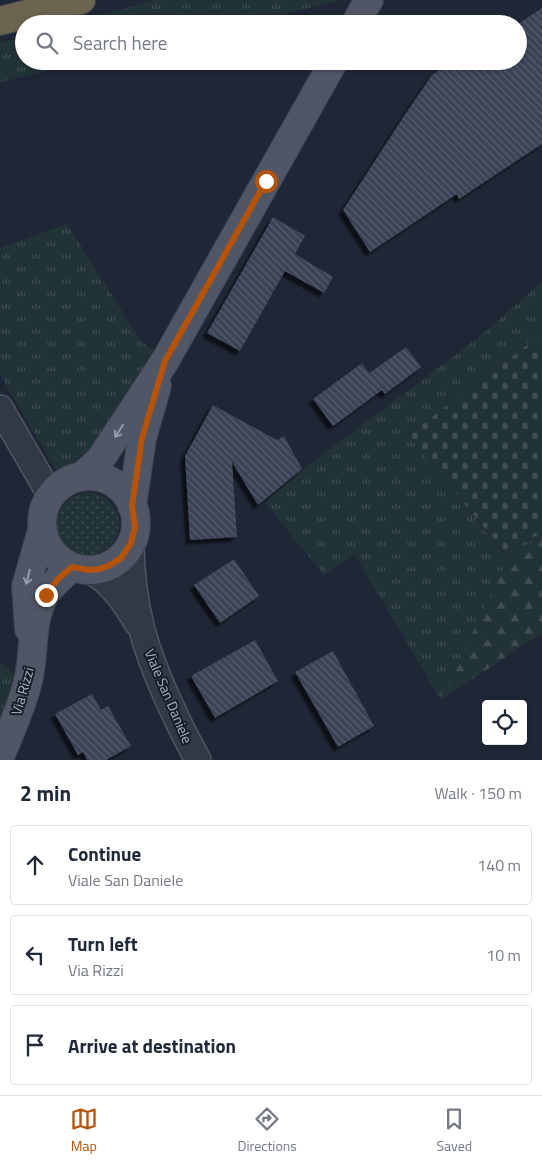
<!DOCTYPE html>
<meta charset="utf-8">
<style>
:root{--surface:#fff;--page:#f6f6f7;--text:#1f2937;--muted:#747a83;--line:#e0e1e3;--accent:#b45309}
body{margin:0;font-family:"Titillium Web",sans-serif;background:var(--page);color:var(--text)}
.controls{position:absolute;right:15px;bottom:15px;display:grid;overflow:hidden;border-radius:5px;box-shadow:0 1px 4px #0004}
.controls button{width:45px;height:45px;display:grid;place-items:center;padding:0;border:0;border-bottom:1px solid var(--line);background:var(--surface);color:var(--text);font:25px sans-serif}
.stop{position:absolute;width:15px;height:15px;margin:-11px;border:4px solid #b45309;border-radius:50%;background:#fff}
.stop.end{background:#b45309;border-color:#fff;box-shadow:0 1px 5px #0008}
.list{margin:0;padding:0;list-style:none}
h2{display:flex;justify-content:space-between;align-items:center;height:65px;margin:0;padding:0 20px;font-size:21px}
h2 small{font-size:16px;font-weight:400;color:var(--muted)}
.list li{display:grid;grid-template-columns:32px 1fr auto;gap:15px;align-items:center;box-sizing:border-box;height:80px;margin:0 10px 10px;padding:0 10px;border:1px solid var(--line);border-radius:5px}
.list b{display:block;font-size:19px;white-space:nowrap}
.list p{margin:0;font-size:16px;white-space:nowrap;color:var(--muted)}
.list em{font-size:16px;font-style:normal;color:var(--muted)}
.icon{flex:none;width:28px;height:28px;fill:none;stroke:currentColor;stroke-width:2;stroke-linecap:round;stroke-linejoin:round}
.map{position:relative;flex:none;width:542px;height:760px;overflow:hidden}
.search{position:absolute;background:var(--surface);box-shadow:0 1px 4px #0004;left:15px;right:15px;top:15px;height:55px;display:flex;align-items:center;gap:12px;box-sizing:border-box;padding:0 18px;border-radius:28px;color:var(--muted);font-size:19px}
.sheet{height:335px;background:var(--surface)}
nav{display:flex;justify-content:space-around;align-items:center;box-sizing:border-box;height:70px;border-top:1px solid var(--line);background:var(--surface);font-size:14px;color:var(--muted)}
nav a{display:grid;justify-items:center;gap:2px}
nav .on{color:var(--accent)}
.map>svg:first-child{display:block}
</style>
<div class="map">
<svg width="542" height="760" viewBox="0 0 542 760">
<defs>
<pattern id="grass-tufts" width="24" height="20" patternUnits="userSpaceOnUse" patternTransform="scale(1.25)"><rect width="24" height="20" fill="#223337"/><path d="M3 7l-1-3M5 7V3M7 7l1-3M15 17l-1-3M17 17v-4M19 17l1-3" fill="none" stroke="#3f4e52"/></pattern>
<pattern id="forest-firs" width="22" height="20" patternUnits="userSpaceOnUse" patternTransform="scale(1.25)"><rect width="22" height="20" fill="#223337"/><path d="M5 1l3.5 6h-7zM16 11l3.5 6h-7z" fill="#3f4e52"/></pattern>
<pattern id="cemetery-stones" width="16" height="16" patternUnits="userSpaceOnUse" patternTransform="scale(1.25)"><rect width="16" height="16" fill="#223337"/><path d="M2 7V4a2 2 0 0 1 4 0v3zM10 15v-3a2 2 0 0 1 4 0v3z" fill="#3f4e52"/></pattern>
<pattern id="garden-dots" width="8" height="8" patternUnits="userSpaceOnUse" patternTransform="scale(1.25)"><rect width="8" height="8" fill="#223337"/><path d="M2 2h.1M6 6h.1" fill="none" stroke="#3f4e52" stroke-width="1.8" stroke-linecap="round"/></pattern>
<pattern id="building-back-hatch" width="6" height="6" patternUnits="userSpaceOnUse" patternTransform="scale(1.25)"><rect width="6" height="6" fill="#3b4356"/><path d="M-1 5l2 2M0 0l6 6M5-1l2 2" fill="none" stroke="#555c6d"/></pattern>
<filter id="shadow"><feDropShadow dx="-4.5" dy="4.5" stdDeviation="1" flood-color="#0009"/></filter>
</defs>
<rect width="100%" height="100%" fill="#1f2635"/>
<g fill="url(#grass-tufts)">
<path d="M 155,0 L 342,0 L 244,24 L 69,24 Z"/>
<path d="M 24,36 L 24,61 L 88,61 L 0,82 L 0,43 Z"/>
<path d="M 67,224 L 141,341 L 158,353 L 94,446 L 58,473 L 0,375 L 0,248 Z"/>
<path d="M 542,282 L 542,334 L 408,435 L 507,557 L 542,531 L 542,536 L 508,558 L 441,700 L 355,555 L 324,575 L 265,503 L 308,465 L 478,338 Z"/>
<path d="M 0,662 L 17,676 L 0,720 Z"/>
</g>
<path fill="url(#forest-firs)" d="M 542,536 L 542,633 L 441,700 L 508,557 Z"/>
<path fill="url(#cemetery-stones)" d="M 542,334 L 542,531 L 508,557 L 408,435 Z"/>
<circle fill="url(#garden-dots)" cx="88" cy="524" r="31"/>
<g fill="url(#building-back-hatch)" filter="url(#shadow)">
<path d="M 542,8 L 542,144 L 459,199 L 457,194 L 370,252 L 343,210 L 404,116 L 432,75 L 453,61 L 518,61 L 518,24 Z"/>
<path d="M 273,217 L 305,236 L 295,254 L 333,277 L 324,293 L 285,271 L 240,351 L 207,333 Z"/>
<path d="M 406,347 L 421,367 L 385,394 L 382,390 L 333,426 L 313,399 L 362,363 L 369,373 Z"/>
<path d="M 213,405 L 277,440 L 284,436 L 302,469 L 258,505 L 232,462 L 237,537 L 190,540 L 185,456 Z"/>
<path d="M 234,559 L 259,596 L 220,623 L 194,585 Z"/>
<path d="M 255,640 L 278,681 L 215,718 L 191,676 Z"/>
<path d="M 333,651 L 374,726 L 338,747 L 295,672 Z"/>
<path d="M 92,694 L 101,710 L 108,706 L 131,746 L 106,760 L 87,760 L 83,752 L 78,755 L 55,714 Z"/>
</g>
<g fill="none" stroke-linecap="round" stroke-linejoin="round">
<defs>
<g id="minor">
<path d="M 0,408 L 51,496"/>
<path d="M 131,543 C 131,572 135,603 142,630 C 153,671 178,724 198,760"/>
<path d="M 89,570 C 111,582 125,602 137,623"/>
</g>
<g id="major">
<path d="M 355,24 L 369,0"/>
<circle cx="89" cy="523" r="47"/>
<path d="M 81,477 L 100,460 L 165,361 L 334,61"/>
<path d="M 132,506 L 142,438 L 157,386"/>
<path d="M 29,629 L 26,586 L 42,530"/>
<path d="M 0,757 C 10,732 22,707 28,681 C 35,654 30,620 45,595 C 52,584 62,576 72,567"/>
</g>
<path id="highway" d="M 0,21 L 81,0"/>
</defs>
<use href="#minor" stroke="#505564" stroke-width="28"/>
<use href="#major" stroke="#3c414f" stroke-width="30"/>
<use href="#highway" stroke="#3d4250" stroke-width="30"/>
<use href="#minor" stroke="#323846" stroke-width="25"/>
<use href="#major" stroke="#505666" stroke-width="28"/>
<use href="#highway" stroke="#6c644f" stroke-width="28"/>
</g>
<defs><path id="oneway-shaft" d="M-6 0H5M1.5-3L5.5 0L1.5 3" fill="none" stroke-width="1.6" stroke-linecap="round" stroke-linejoin="round" transform="scale(1.25)"/></defs>
<g stroke="#959bac">
<use href="#oneway-shaft" transform="translate(119 431) rotate(123)"/>
<use href="#oneway-shaft" transform="translate(28 577) rotate(104)"/>
</g>
<g fill="none" stroke-linecap="round" stroke-linejoin="round">
<path stroke="#b45309" stroke-width="6" d="M 46,595 L 58,579 L 72,567 L 89,570 L 100,569 L 110,565 L 121,558 L 131,543 L 135,527 L 132,506 L 142,438 L 165,361 L 266,181"/>
</g>
<g text-anchor="middle" dominant-baseline="central" stroke-width="4" stroke-linejoin="round" paint-order="stroke">
<g font-size="14" fill="#acb2c3" stroke="#181d2a">
<text transform="translate(22 691) rotate(-74)">Via Rizzi</text>
<text transform="translate(169 696) rotate(67)">Viale San Daniele</text>
</g>
</g>
</svg>
<div class="controls">
<button><svg class="icon" aria-label="locate" viewBox="0 0 24 24"><circle cx="12" cy="12" r="6"/><path d="M12 2v4M12 18v4M2 12h4M18 12h4"/></svg></button>
</div>
<div class="stop" style="left:266px;top:181px"></div>
<div class="stop end" style="left:46px;top:595px"></div>
<div class="search"><svg class="icon" aria-label="search" viewBox="0 0 24 24"><circle cx="10" cy="10" r="6"/><path d="M15 15l6 6"/></svg>Search here</div>
</div>
<section class="sheet">
<h2>2 min<small>Walk · 150 m</small></h2>
<ul class="list">
<li><svg class="icon" aria-label="ahead" viewBox="0 0 24 24"><path d="M12 20V5M6 11l6-6 6 6"/></svg><div><b>Continue</b><p>Viale San Daniele</p></div><em>140 m</em></li>
<li><svg class="icon" aria-label="left" viewBox="0 0 24 24"><path d="M17 20v-9H6M10 6l-5 5 5 5"/></svg><div><b>Turn left</b><p>Via Rizzi</p></div><em>10 m</em></li>
<li><svg class="icon" aria-label="arrive" viewBox="0 0 24 24"><path d="M6 21V4h12l-3 4 3 4H6"/></svg><div><b>Arrive at destination</b></div></li>
</ul>
</section>
<nav>
<a class="on"><svg class="icon" aria-label="map" viewBox="0 0 24 24"><path d="M3 6l6-2 6 2 6-2v14l-6 2-6-2-6 2zM9 4v14M15 6v14"/></svg>Map</a>
<a><svg class="icon" aria-label="directions" viewBox="0 0 24 24"><path d="M12 3l9 9-9 9-9-9zM9 14v-3h6M13 9l2 2-2 2"/></svg>Directions</a>
<a><svg class="icon" aria-label="saved" viewBox="0 0 24 24"><path d="M7 4h10v16l-5-4-5 4z"/></svg>Saved</a>
</nav>
